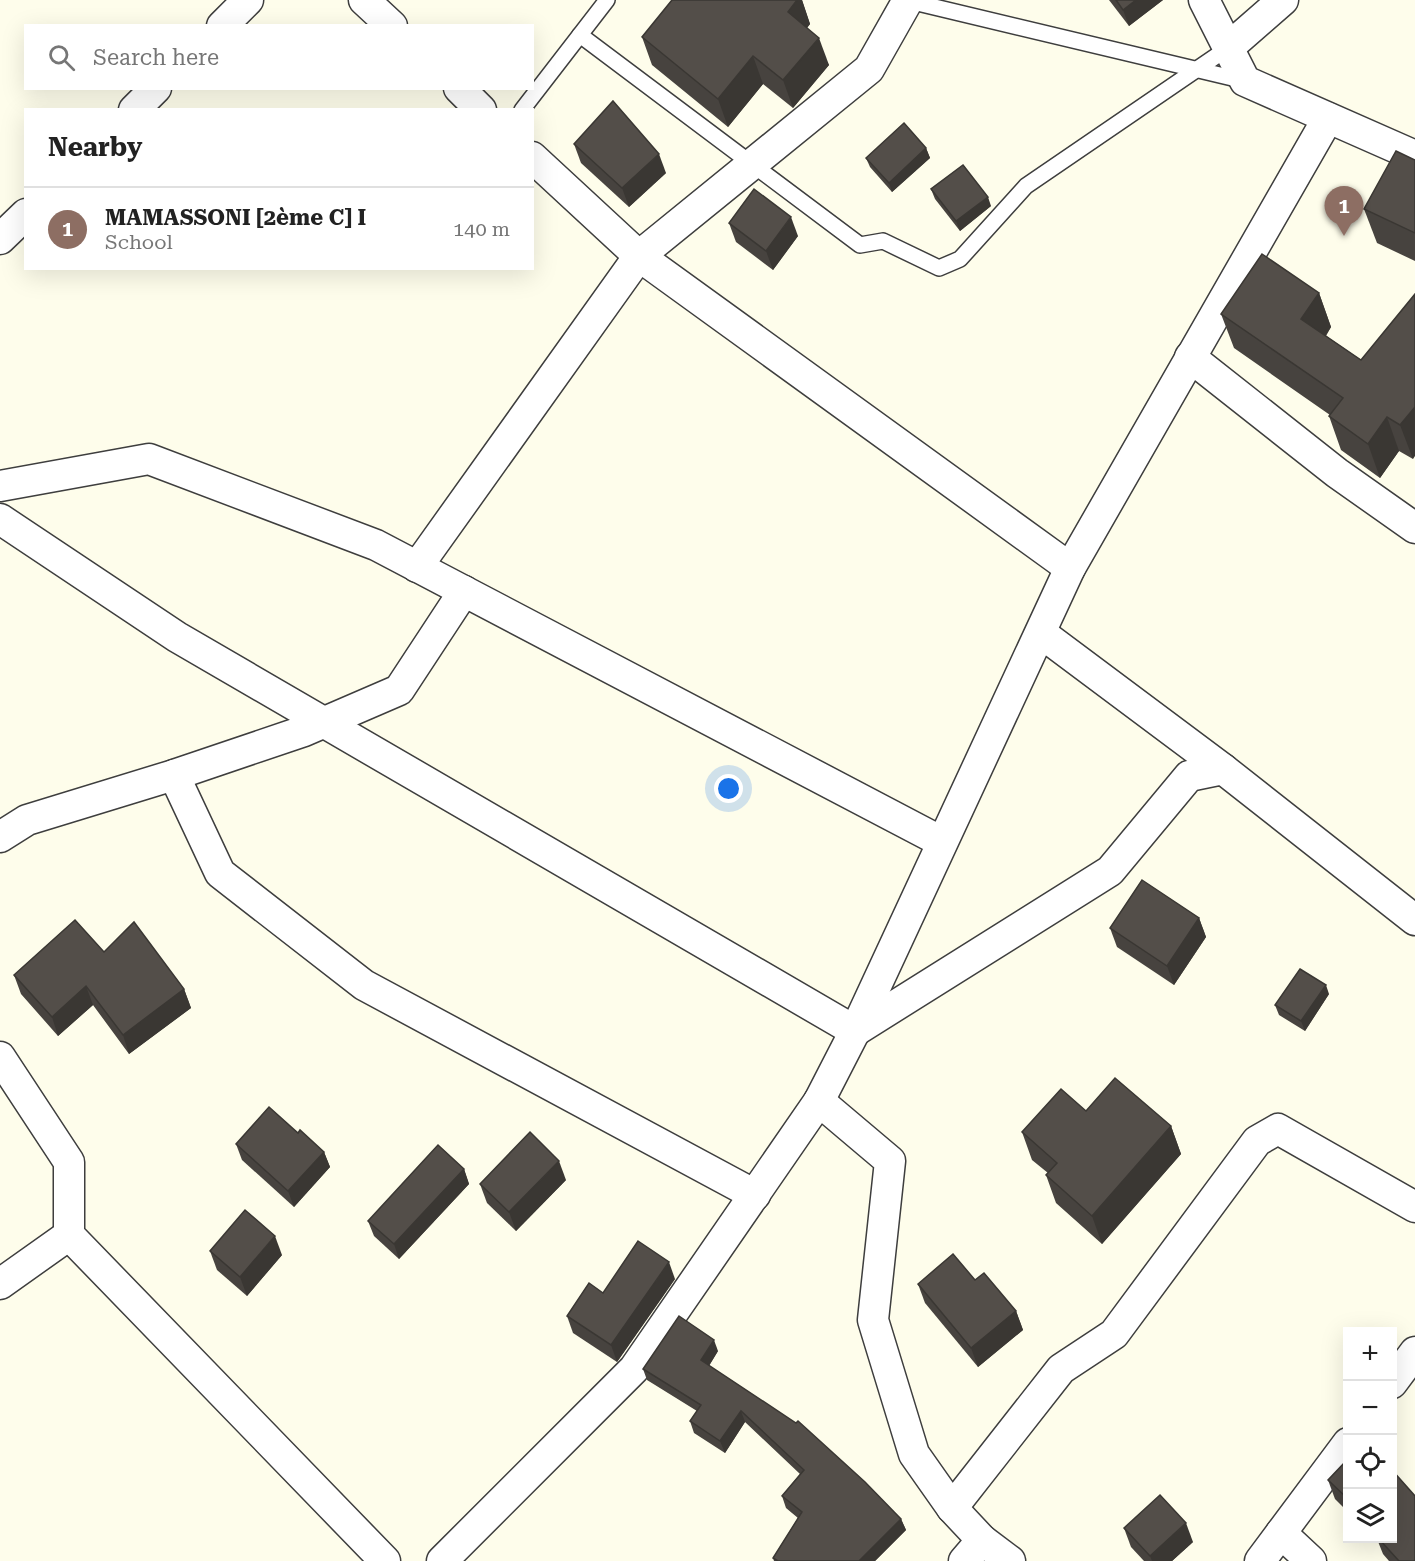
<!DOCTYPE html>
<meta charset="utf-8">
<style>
:root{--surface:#fff;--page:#f2f2f2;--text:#222;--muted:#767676;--line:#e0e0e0;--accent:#b3372c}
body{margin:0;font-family:"Roboto Serif",serif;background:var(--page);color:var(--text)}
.controls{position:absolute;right:18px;bottom:18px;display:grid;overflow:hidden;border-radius:0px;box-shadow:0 6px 24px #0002}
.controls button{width:54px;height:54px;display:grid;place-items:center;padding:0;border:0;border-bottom:2px solid var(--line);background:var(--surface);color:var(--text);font:30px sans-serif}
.you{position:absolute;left:729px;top:789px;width:21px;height:21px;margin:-15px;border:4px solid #fff;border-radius:50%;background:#1a73e8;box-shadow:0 0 0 9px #1a73e833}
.badge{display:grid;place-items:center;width:39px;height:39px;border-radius:50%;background:var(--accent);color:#fff;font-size:20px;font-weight:700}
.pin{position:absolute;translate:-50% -50px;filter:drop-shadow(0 2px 3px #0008)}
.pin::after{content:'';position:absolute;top:32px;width:21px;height:18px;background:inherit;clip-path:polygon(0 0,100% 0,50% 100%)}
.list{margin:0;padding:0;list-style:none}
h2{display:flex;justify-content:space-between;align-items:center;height:78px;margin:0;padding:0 24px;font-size:26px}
h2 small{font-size:20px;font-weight:400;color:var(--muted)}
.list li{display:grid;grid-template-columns:39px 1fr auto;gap:18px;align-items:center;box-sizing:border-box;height:84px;padding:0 24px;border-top:2px solid var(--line)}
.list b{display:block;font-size:22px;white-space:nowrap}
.list p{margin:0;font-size:20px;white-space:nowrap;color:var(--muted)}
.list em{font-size:20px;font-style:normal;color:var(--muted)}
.icon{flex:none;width:33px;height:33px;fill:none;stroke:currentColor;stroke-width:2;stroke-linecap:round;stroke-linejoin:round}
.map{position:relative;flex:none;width:1415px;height:1561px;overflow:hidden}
.search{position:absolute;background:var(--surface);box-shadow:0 6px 24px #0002;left:24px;top:24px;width:510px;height:66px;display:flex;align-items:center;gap:15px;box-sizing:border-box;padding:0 21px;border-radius:0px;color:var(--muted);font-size:22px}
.panel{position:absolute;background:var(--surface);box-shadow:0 6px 24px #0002;left:24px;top:108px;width:510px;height:162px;border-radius:0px}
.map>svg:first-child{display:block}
</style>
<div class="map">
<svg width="1415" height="1561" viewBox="0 0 1415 1561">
<rect width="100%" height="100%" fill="#fefdeb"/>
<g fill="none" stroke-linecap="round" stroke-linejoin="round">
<defs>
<g id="service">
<path d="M 905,0 L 1245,81"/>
<path d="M 580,35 L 860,245 L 883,241 L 939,268 L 960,259 L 1026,186 L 1228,48"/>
<path d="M 522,110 L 607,0"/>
</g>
<g id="minor">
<path d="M 364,0 L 392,26"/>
<path d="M 1204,0 L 1245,81 L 1415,156"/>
<path d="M 222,26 L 248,0"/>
<path d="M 1228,48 L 1283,0"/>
<path d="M 459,88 L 481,110"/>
<path d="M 134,110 L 156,88"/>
<path d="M 532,157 L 639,256 L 1070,568"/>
<path d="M 0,239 L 26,214"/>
<path d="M 1190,357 L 1337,473 L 1415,528"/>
<path d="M 0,486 L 149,459 L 376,545 L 942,842"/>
<path d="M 0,519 L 177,637 L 855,1031 L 1110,871 L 1189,776 L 1223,769 L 1415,920"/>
<path d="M 417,567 L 639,256 L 869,69 L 908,0"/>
<path d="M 1041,633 L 1223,769"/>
<path d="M 174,775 L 220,873 L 364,985 L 755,1195"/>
<path d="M 0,837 L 27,820 L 174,775 L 304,731 L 399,690 L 464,591"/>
<path d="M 0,1057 L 69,1162 L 69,1235 L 385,1561"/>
<path d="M 819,1101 L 890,1161 L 873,1320 L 914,1454 L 952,1508 L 982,1540 L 964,1561"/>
<path d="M 0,1284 L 69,1235"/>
<path d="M 1392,1383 L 1415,1352"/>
<path d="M 952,1508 L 1061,1369 L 1114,1334 L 1257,1141 L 1278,1129 L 1415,1207"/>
<path d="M 1281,1533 L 1311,1561"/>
<path d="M 982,1540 L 1010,1561"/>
<path d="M 442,1561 L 634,1369 L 819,1101 L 855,1031 L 1070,568 L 1328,118"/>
<path d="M 1260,1561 L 1348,1443"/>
</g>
</defs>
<use href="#service" stroke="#3e3e3e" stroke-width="18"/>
<use href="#minor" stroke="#3e3e3e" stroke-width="33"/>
<use href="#service" stroke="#fff" stroke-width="15"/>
<use href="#minor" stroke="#fff" stroke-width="30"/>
</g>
<g fill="#47433f">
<path d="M 672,0 L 802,0 L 810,24 L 807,28 L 829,65 L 793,108 L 763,84 L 728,127 L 652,65 L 642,37 Z"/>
<path d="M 1109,0 L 1163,0 L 1129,26 Z"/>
<path d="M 574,144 L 666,173 L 629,207 L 581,163 Z"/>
<path d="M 926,148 L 930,158 L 892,192 L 870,167 L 866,158 Z"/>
<path d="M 1415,160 L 1415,261 L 1377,243 L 1364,209 Z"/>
<path d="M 931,189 L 991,206 L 960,231 L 935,199 Z"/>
<path d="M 729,223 L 798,236 L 773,270 L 736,242 Z"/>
<path d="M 1319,293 L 1331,327 L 1326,336 L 1361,360 L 1415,294 L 1413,459 L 1399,451 L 1380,478 L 1341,450 L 1329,416 L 1330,415 L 1234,348 L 1221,314 Z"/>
<path d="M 1199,918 L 1206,937 L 1174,985 L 1117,947 L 1110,928 Z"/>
<path d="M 104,952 L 184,989 L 191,1008 L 129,1054 L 93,1005 L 58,1036 L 21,994 L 14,975 Z"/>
<path d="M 1329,994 L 1305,1031 L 1279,1015 L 1275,1005 Z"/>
<path d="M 1086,1111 L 1171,1126 L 1181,1154 L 1102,1244 L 1056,1203 L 1046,1175 L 1048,1173 L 1032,1160 L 1022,1132 Z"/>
<path d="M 298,1133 L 324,1152 L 330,1167 L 294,1207 L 242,1160 L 236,1144 Z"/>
<path d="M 464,1169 L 469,1184 L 399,1259 L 374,1236 L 368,1221 Z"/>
<path d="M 566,1180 L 516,1231 L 487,1203 L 480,1184 Z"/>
<path d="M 210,1251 L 282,1255 L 247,1296 L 217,1270 Z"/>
<path d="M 675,1279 L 617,1362 L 573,1333 L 567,1316 L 603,1293 Z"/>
<path d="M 975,1280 L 1016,1311 L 1023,1330 L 978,1367 L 925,1303 L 918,1284 Z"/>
<path d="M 718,1351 L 709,1366 L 901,1519 L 906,1530 L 875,1561 L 774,1561 L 773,1558 L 798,1518 L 786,1508 L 782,1496 L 800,1474 L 745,1422 L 725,1453 L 694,1433 L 690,1421 L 697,1411 L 647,1380 L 643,1369 Z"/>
<path d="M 1347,1460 L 1347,1511 L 1335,1499 L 1328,1480 Z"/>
<path d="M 1124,1528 L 1193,1542 L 1172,1561 L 1144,1561 L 1131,1547 Z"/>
<path d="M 1377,1539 L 1392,1539 L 1415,1561 L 1389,1561 L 1383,1554 Z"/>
</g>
<g fill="#3a3733">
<path d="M 797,0 L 802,0 L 810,24 L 798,39 L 788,12 Z"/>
<path d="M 1136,0 L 1163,0 L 1129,26 L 1123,10 Z"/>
<path d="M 819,38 L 829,65 L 793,108 L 783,80 Z"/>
<path d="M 753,56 L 763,84 L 728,127 L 718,99 Z"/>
<path d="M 926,148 L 930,158 L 892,192 L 889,183 Z"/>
<path d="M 659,154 L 666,173 L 629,207 L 622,188 Z"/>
<path d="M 988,197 L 991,206 L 960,231 L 956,221 Z"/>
<path d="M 791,217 L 798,236 L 773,270 L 766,251 Z"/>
<path d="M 1319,293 L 1331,327 L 1314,353 L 1301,319 Z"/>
<path d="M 1415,407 L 1415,456 L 1413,459 L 1400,425 Z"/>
<path d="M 1387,417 L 1399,451 L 1380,478 L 1368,444 Z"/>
<path d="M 1199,918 L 1206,937 L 1174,985 L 1167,966 Z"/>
<path d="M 1326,985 L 1329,994 L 1305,1031 L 1301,1021 Z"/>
<path d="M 86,986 L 93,1005 L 58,1036 L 52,1017 Z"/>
<path d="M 184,989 L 191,1008 L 129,1054 L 123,1035 Z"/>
<path d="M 1171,1126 L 1181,1154 L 1102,1244 L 1092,1216 Z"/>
<path d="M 324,1152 L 330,1167 L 294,1207 L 288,1191 Z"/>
<path d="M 559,1161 L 566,1180 L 516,1231 L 509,1212 Z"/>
<path d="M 464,1169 L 469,1184 L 399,1259 L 394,1244 Z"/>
<path d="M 275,1236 L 282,1255 L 247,1296 L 240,1277 Z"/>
<path d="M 669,1262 L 675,1279 L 617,1362 L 611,1345 Z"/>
<path d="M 1016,1311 L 1023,1330 L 978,1367 L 971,1348 Z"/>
<path d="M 714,1340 L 718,1351 L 705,1372 L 701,1360 Z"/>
<path d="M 741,1411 L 745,1422 L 725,1453 L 720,1441 Z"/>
<path d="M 901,1519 L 906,1530 L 875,1561 L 859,1561 Z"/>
<path d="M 1186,1523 L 1193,1542 L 1172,1561 L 1152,1561 L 1150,1556 Z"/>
</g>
<g fill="#534e49" stroke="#3a3733" stroke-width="1.5">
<path d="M 672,0 L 797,0 L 788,12 L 819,38 L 783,80 L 753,56 L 718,99 L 642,37 Z"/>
<path d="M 1116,0 L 1136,0 L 1123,10 Z"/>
<path d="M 613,101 L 659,154 L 622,188 L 574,144 Z"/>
<path d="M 904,123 L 926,148 L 889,183 L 866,158 Z"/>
<path d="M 1396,151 L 1415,160 L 1415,233 L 1364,209 Z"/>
<path d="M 963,165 L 988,197 L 956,221 L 931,189 Z"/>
<path d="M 754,189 L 791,217 L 766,251 L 729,223 Z"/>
<path d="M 1262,254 L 1319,293 L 1301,319 L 1361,360 L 1415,294 L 1415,407 L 1400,425 L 1387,417 L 1368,444 L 1329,416 L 1343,398 L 1221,314 Z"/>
<path d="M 1142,880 L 1199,918 L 1167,966 L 1110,928 Z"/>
<path d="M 75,920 L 104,952 L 134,922 L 184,989 L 123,1035 L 86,986 L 52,1017 L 14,975 Z"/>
<path d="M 1300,969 L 1326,985 L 1301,1021 L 1275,1005 Z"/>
<path d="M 1115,1078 L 1171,1126 L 1092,1216 L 1046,1175 L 1057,1163 L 1022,1132 L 1061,1089 L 1086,1111 Z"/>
<path d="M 269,1107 L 298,1133 L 300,1130 L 324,1152 L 288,1191 L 236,1144 Z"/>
<path d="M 530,1132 L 559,1161 L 509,1212 L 480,1184 Z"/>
<path d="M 438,1145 L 464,1169 L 394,1244 L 368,1221 Z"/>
<path d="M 245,1210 L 275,1236 L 240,1277 L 210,1251 Z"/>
<path d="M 638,1241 L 669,1262 L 611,1345 L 567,1316 L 589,1283 L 603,1293 Z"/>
<path d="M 953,1254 L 975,1280 L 984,1273 L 1016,1311 L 971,1348 L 918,1284 Z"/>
<path d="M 679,1316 L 714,1340 L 701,1360 L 796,1423 L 798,1421 L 865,1482 L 901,1519 L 859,1561 L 778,1561 L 773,1558 L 802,1512 L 782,1496 L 804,1470 L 741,1411 L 720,1441 L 690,1421 L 701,1405 L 643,1369 Z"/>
<path d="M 1347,1460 L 1347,1498 L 1328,1480 Z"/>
<path d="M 1392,1470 L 1415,1496 L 1415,1560 L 1414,1561 L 1399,1561 L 1379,1539 L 1392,1539 Z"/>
<path d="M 1160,1495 L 1186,1523 L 1150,1556 L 1124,1528 Z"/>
</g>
</svg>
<div class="controls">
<button>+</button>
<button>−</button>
<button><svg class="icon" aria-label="locate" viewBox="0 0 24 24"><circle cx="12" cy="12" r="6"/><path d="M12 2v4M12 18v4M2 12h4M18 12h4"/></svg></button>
<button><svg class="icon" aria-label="layers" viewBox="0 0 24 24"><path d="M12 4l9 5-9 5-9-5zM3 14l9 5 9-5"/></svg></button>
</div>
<div class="you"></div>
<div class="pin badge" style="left:1344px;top:236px;background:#8d6e63">1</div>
<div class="search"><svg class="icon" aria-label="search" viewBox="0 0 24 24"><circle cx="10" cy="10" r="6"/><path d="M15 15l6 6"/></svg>Search here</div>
<section class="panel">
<h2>Nearby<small></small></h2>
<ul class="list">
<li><span class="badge" style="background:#8d6e63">1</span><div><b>MAMASSONI [2ème C] I</b><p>School</p></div><em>140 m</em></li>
</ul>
</section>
</div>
